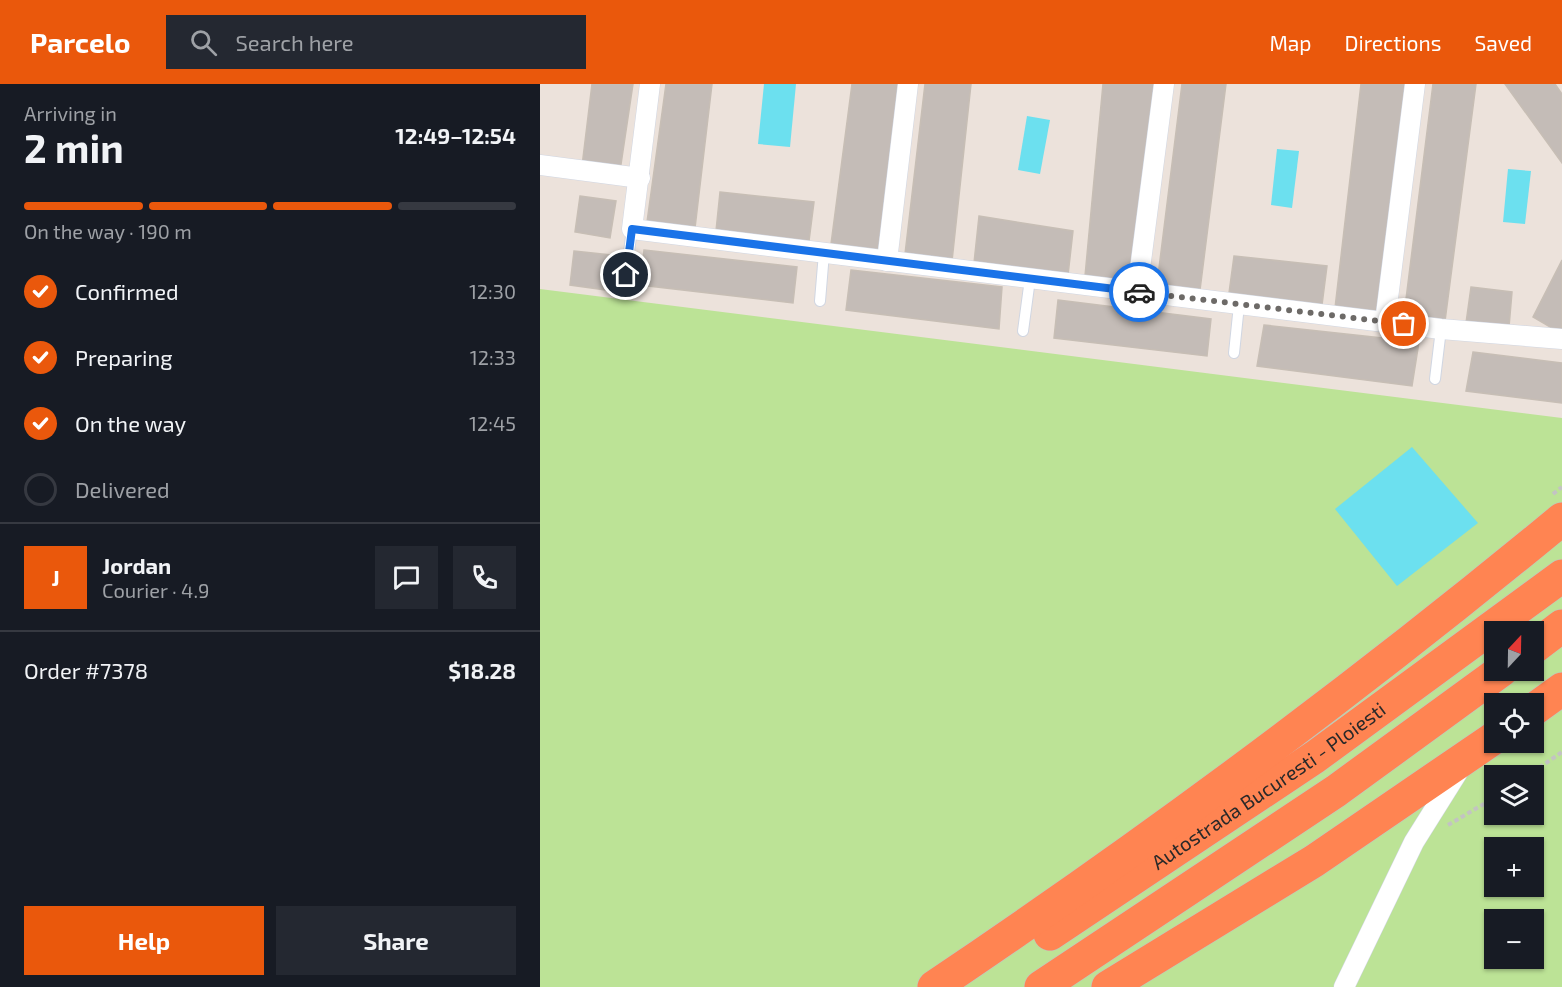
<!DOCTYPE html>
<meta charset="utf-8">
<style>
body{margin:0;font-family:"Exo 2",sans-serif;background:#242831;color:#f1f3f6;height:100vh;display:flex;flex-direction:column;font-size:22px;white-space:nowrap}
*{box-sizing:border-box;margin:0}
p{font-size:20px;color:#9ea1a6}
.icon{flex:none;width:33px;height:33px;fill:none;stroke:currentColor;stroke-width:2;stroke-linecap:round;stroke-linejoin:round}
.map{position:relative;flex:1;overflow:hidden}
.side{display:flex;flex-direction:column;background:#171b24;width:540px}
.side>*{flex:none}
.needle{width:39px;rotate:22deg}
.tools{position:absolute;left:944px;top:537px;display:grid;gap:12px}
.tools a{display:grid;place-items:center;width:60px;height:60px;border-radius:0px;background:#171b24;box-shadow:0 2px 4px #0004;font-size:30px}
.pin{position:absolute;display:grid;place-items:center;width:51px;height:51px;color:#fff;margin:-26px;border:3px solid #fff;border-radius:50%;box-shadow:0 2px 6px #0007}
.courier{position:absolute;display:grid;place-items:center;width:60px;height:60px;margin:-30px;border:4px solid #1a73e8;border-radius:50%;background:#fff;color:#222;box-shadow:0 2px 8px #0007}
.overview em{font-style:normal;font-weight:700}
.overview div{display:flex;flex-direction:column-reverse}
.overview{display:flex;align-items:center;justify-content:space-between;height:102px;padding:0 24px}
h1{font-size:39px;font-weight:700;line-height:45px}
.bar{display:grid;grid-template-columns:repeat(4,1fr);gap:9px 6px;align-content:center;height:72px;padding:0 24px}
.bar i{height:8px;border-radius:4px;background:#363941}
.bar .current{background:#ea580c}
.bar p{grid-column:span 4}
.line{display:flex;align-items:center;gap:15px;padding:0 24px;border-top:2px solid #363941}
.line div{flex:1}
.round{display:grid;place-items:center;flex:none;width:63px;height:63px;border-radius:0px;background:#242831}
ol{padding:0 24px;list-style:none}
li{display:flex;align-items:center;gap:18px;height:66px}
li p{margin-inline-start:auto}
li .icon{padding:6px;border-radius:50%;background:#ea580c;color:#fff;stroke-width:4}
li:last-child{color:#9ea1a6}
li i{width:33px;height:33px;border:3px solid #363941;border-radius:50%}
.button{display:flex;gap:12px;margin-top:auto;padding:12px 24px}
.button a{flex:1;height:69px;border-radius:0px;background:#ea580c;color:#fff;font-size:24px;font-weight:700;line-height:69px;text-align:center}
.button a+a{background:#242831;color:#f1f3f6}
header{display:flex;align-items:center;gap:36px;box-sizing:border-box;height:84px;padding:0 30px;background:#ea580c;color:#fff}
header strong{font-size:28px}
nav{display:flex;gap:33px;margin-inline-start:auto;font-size:21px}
.search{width:420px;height:54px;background:#242831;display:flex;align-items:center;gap:15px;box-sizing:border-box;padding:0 21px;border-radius:0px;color:#9ea1a6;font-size:22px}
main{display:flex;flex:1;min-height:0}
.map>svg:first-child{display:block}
</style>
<header>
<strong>Parcelo</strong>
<div class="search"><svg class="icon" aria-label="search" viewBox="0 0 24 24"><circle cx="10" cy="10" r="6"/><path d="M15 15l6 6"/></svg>Search here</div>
<nav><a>Map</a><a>Directions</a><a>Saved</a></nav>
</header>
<main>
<section class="side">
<div class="overview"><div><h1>2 min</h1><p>Arriving in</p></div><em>12:49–12:54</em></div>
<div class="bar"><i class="current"></i><i class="current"></i><i class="current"></i><i></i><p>On the way · 190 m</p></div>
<ol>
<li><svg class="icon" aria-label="check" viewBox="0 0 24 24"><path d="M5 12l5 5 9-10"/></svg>Confirmed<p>12:30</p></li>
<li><svg class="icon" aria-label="check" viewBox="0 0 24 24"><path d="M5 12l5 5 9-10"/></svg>Preparing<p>12:33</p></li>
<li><svg class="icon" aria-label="check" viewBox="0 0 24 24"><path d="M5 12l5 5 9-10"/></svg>On the way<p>12:45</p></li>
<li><i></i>Delivered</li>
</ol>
<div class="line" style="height:108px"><b class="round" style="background:#ea580c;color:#fff">J</b><div><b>Jordan</b><p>Courier · 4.9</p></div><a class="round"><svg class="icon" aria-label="chat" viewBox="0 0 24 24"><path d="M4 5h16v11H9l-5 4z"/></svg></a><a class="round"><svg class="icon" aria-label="phone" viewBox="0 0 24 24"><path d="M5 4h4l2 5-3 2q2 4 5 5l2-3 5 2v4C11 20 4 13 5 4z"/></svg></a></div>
<div class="line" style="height:78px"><div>Order #7378</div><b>$18.28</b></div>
<div class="button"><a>Help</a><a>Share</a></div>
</section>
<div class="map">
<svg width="1022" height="903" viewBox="0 0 1022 903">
<rect width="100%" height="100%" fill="#ece2db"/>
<path fill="#bce396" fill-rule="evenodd" d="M0 205 1022 334V903H0ZM954 548H993V586H954ZM954 620H993V658H954ZM954 692H993V730H954ZM954 764H993V802H954ZM954 836H993V874H954Z"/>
<g fill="#6ce0ef">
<polygon points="224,0 256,0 250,63 218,60"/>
<polygon points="487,32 510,36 500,90 478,86"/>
<polygon points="737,65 759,67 752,124 731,121"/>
<polygon points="968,85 991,87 985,140 963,138"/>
<polygon points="872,363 938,439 857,502 795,425"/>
</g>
<g fill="#c4bcb7" stroke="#c7beb5" stroke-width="1.5">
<polygon points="52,0 93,0 80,87 42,82"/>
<polygon points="126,0 172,0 155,144 107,138"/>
<polygon points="312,0 359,0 341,166 291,160"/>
<polygon points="385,0 431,0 412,177 365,170"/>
<polygon points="563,0 614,0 591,198 545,192"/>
<polygon points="642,0 686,0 660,206 617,200"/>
<polygon points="821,0 865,0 837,230 795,224"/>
<polygon points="893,0 936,0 905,237 864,231"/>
<polygon points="965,0 1015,0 1022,10 1022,79"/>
<polygon points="180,108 274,118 269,157 176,147"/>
<polygon points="40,112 76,117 70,154 35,148"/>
<polygon points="439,132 533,147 528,191 434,179"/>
<polygon points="104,166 257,183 253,219 100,201"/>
<polygon points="34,167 71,171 65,206 30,201"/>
<polygon points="694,172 787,182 782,221 689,209"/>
<polygon points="1022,176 1022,250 993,233"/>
<polygon points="311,186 462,203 459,245 306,226"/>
<polygon points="931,203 972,208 969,243 926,239"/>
<polygon points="518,216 671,235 667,272 514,254"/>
<polygon points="724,241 879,258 872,302 717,282"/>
<polygon points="933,268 1022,279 1022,319 926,307"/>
</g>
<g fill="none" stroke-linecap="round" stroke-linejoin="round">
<g stroke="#d0d6e2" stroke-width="12">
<g id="lane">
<polyline points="86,191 92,145"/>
<polyline points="280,217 284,169"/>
<polyline points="483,247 490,195"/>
<polyline points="694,269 699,221"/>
<polyline points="895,295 901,245"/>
</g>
</g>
<g stroke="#d0d6e2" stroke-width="21">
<g id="street">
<polyline points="110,0 92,145 901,245 1022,255"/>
<polyline points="0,81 100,94"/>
<polyline points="347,177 368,0"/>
<polyline points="597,208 624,0"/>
<polyline points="845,238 875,0"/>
<polyline points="804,903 874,758 921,683"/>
</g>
</g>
<g stroke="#c3c3c3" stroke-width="34">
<g id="highway">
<polyline points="993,564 1022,542"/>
<polyline points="993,626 1022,605"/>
<path id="s1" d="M510 850 775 673 1022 492"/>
<path d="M394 903C611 757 820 602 1022 435"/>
<polyline points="501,903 796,707 962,586"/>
<polyline points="568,903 774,777 954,654"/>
</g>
</g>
<g stroke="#c3c3c3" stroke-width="4" stroke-dasharray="4.5 3" stroke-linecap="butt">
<polyline points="1013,410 1022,403"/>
<polyline points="987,692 1022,668"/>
<polyline points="908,741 954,714"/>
</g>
<use href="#lane" stroke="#fff" stroke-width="10"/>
<use href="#street" stroke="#fff" stroke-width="20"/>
<use href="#highway" stroke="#ff8452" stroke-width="33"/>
</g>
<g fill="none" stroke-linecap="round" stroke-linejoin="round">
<polyline stroke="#6d6a67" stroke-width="6" stroke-dasharray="0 10.8" points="599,208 864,240"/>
<polyline stroke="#1a73e8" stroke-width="8" points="86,191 92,145 599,208"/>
</g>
<g text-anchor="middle" stroke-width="4.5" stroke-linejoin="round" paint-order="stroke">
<g font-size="20" fill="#292929" stroke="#fff">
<text dy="7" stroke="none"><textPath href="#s1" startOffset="264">Autostrada Bucuresti - Ploiesti</textPath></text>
</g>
</g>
</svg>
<div class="tools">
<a><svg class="needle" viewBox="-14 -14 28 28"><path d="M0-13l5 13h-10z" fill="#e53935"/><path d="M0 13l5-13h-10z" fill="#9ea1a6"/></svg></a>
<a><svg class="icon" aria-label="locate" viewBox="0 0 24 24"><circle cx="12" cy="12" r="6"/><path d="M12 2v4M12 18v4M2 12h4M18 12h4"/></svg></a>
<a><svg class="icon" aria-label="layers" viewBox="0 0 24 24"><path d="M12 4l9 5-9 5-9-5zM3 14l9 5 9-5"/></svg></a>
<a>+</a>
<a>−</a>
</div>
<div class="pin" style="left:864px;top:240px;background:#ea580c"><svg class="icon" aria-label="bag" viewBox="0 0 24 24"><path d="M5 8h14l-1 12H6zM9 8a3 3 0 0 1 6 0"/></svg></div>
<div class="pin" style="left:86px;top:191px;background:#1f2937"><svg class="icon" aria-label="home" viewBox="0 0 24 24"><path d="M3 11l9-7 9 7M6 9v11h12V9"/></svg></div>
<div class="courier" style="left:599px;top:208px"><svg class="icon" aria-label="car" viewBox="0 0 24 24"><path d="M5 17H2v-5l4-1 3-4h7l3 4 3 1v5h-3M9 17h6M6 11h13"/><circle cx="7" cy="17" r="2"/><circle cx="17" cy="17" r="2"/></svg></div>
</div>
</main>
